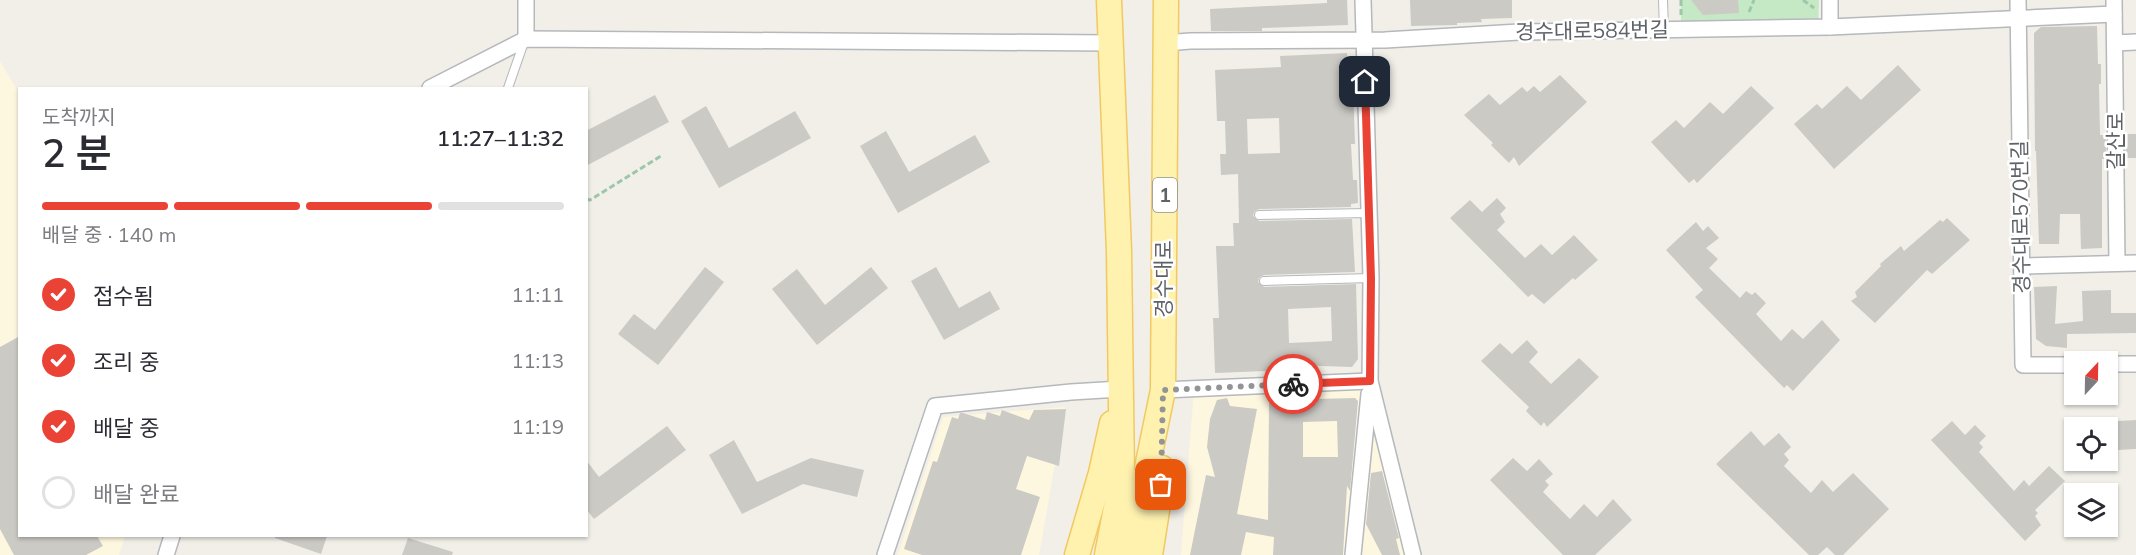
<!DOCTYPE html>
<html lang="ko">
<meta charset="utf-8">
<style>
body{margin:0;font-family:Mulish,"Noto Sans KR",sans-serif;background:#f7f7f7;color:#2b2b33;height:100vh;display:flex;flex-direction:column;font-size:22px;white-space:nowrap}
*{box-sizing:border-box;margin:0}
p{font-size:20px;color:#7c7c81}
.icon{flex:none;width:33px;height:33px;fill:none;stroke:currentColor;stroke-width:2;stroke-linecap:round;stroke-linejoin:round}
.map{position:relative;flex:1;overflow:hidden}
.details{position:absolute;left:18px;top:87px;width:570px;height:450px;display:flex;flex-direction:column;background:#fff;border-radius:0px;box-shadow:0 2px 4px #0004}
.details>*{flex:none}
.needle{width:39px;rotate:22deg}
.tools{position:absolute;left:2064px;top:351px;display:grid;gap:12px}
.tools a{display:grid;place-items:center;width:54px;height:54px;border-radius:0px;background:#fff;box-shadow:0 2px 4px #0004;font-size:30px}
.pin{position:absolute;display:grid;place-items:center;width:51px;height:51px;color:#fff;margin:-26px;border-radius:12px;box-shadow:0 3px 9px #0006}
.courier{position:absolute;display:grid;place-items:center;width:60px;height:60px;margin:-30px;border:4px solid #ea4335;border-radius:50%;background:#fff;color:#222;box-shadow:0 2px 8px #0007}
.head em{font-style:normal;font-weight:600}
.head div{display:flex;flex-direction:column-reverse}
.head{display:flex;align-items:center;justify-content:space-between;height:102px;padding:0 24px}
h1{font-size:39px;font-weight:600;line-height:45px}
.bar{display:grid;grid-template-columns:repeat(4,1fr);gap:9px 6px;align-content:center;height:72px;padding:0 24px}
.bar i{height:8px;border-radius:4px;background:#e1e1e2}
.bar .active{background:#ea4335}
.bar p{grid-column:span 4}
ol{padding:0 24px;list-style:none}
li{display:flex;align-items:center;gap:18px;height:66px}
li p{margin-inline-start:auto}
li .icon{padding:6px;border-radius:50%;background:#ea4335;color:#fff;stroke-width:4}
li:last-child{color:#7c7c81}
li i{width:33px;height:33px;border:3px solid #e1e1e2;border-radius:50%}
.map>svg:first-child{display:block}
</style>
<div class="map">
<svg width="2136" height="555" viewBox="0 0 2136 555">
<rect width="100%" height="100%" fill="#f1efe8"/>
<g fill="#fef7e0">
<polygon points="0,61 20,95 20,536 125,536 119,555 0,555"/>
<polygon points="1370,381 1413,555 1181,555 1194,389"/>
<polygon points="1065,407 1039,555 898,555 943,417"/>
</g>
<polygon fill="#c5e8c5" points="1681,0 1819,0 1818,27 1681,29"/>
<g fill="#cccac5" fill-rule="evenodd">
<polygon points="1327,0 1347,0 1348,25 1262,28 1262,31 1211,31 1210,9 1327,3"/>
<polygon points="1410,0 1512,0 1512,18 1481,19 1482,22 1457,23 1457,25 1411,26"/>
<polygon points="1691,0 1738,0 1739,13 1703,15"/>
<polygon points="2097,26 2098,64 2101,64 2101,84 2099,84 2100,135 2106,135 2106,159 2102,159 2102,248 2081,249 2080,214 2060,214 2059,244 2039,244 2036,151 2035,151 2034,33 2041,27"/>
<path d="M1347 53 1348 87 1353 86 1355 144H1351L1353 180H1357L1358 203 1351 204V207L1259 209 1254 212 1253 216 1259 221 1352 219 1355 272 1264 275 1259 278 1258 282 1264 287 1356 284 1358 359 1352 367 1290 365V370L1215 373 1213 318H1219L1216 246H1234L1233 223H1239L1238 174 1221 175 1220 154H1226L1225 121H1217L1215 70 1281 67 1280 56ZM1279 118 1280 153 1248 154 1247 119ZM1331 307 1332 341 1289 343 1288 309Z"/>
<polygon points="1898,65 1921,90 1834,169 1794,124 1817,104 1822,109 1847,86 1861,100"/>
<polygon points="1560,75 1587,102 1519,166 1514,157 1509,163 1491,145 1493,143 1464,115 1489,94 1500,105 1522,87 1527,92 1534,86 1540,92"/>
<polygon points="1751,86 1774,108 1697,183 1694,179 1689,183 1651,142 1676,120 1684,128 1710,102 1723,114"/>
<polygon points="655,95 669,122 586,166 586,131"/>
<polygon points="706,106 729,148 795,111 811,138 719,188 681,121"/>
<polygon points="886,131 909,172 975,135 990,162 898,213 860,146"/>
<polygon points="2125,134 2136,134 2136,158 2126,158"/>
<polygon points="1497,198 1506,208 1500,214 1505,222 1497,230 1525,258 1541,244 1552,255 1574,235 1598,260 1575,280 1573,278 1544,304 1532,294 1528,297 1450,218 1470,200 1482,212"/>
<polygon points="1947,218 1970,240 1932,274 1927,270 1875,323 1851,301 1857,297 1855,292 1881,266 1880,264 1901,246 1904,251 1940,220 1943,222"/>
<polygon points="1696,222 1703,231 1708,226 1719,238 1706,248 1718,259 1709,268 1740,298 1746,291 1752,295 1755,292 1766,303 1756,314 1781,341 1792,329 1803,339 1822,320 1840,340 1793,391 1787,385 1784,388 1695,297 1703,290 1666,250"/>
<polygon points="705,267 724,282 658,365 618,334 634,314 655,330"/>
<polygon points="871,267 888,288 817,345 772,289 797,269 825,305"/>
<polygon points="936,267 959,308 990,291 1000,309 944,340 911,281"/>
<polygon points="2057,286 2055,324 2083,321 2082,291 2111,290 2111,313 2136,313 2136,333 2067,334 2067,348 2046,346 2036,339 2034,287"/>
<polygon points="20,336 20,536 97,536 103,546 86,555 14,555 0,529 0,347"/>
<polygon points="1527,340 1538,352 1529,362 1551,384 1579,358 1599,377 1547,427 1544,422 1541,426 1526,411 1529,407 1481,361 1500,343 1512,354"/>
<path d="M1227 398 1230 406 1257 409 1237 514 1268 520 1269 403 1316 404V399L1355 398 1358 401 1350 491 1347 486 1343 555H1273L1274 537 1246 532 1241 555H1190L1206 475 1215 477 1207 447 1210 419 1217 400ZM1337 421 1338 457H1303V422Z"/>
<polygon points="1066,409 1059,466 1027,456 1016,489 1040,497 1021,555 922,555 904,549 933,461 937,462 952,417 958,419 960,413 963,413 985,420 987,412 1000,416 1002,410 1029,420 1034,410"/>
<polygon points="2136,420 2136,449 2118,450 2118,421"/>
<polygon points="1952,421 1965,435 1975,425 1986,436 1979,443 1983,447 1979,452 2014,491 2024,480 2029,486 2049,466 2065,481 2035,510 2038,513 2035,516 2041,525 2025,541 1931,440"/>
<polygon points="667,426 686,450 594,519 586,509 586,460 599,477"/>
<polygon points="1751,431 1764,446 1779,433 1791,447 1784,454 1789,460 1784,466 1811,493 1822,480 1833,492 1853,473 1889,509 1843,555 1835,555 1827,547 1818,555 1809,555 1716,464"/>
<polygon points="734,440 757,482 811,458 864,470 857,497 803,484 742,514 709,455"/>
<polygon points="1513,458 1527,471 1539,459 1553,474 1545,481 1549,485 1543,492 1570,519 1584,504 1597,517 1613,499 1632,520 1595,555 1563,555 1490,480"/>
<polygon points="1382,471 1399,538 1396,539 1400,555 1382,555 1366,524 1371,473"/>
<polygon points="275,536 327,536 321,554 275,538"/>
<polygon points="408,538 453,552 452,555 402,555"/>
</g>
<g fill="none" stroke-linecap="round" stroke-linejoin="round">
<g stroke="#b5b8bc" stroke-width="10">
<g id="lane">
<polyline points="1663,0 1664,29"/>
<polyline points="508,88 524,42"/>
<polyline points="1259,215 1369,213"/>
<polyline points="1264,281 1371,278"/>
</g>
</g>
<g stroke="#b5b8bc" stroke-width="18">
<g id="street">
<polyline points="526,0 526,39"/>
<polyline points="1363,0 1371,278 1370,381 1413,555"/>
<polyline points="1830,0 1830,27"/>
<polyline points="2018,0 2023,365 2074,365"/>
<polyline points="2114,0 2117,263"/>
<polyline points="1166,43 1190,41 1385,40 1519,32 1830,27 2114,14"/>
<polyline points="2115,43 2136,42"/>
<polyline points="430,88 526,39 1109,43"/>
<polyline points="2022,266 2136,263"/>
<polyline points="2108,364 2136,364"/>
<polyline points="1163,390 1370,381"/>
<polyline points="166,555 172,536"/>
<polyline points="885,555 935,406 1071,392 1120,389"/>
<polyline points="1353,555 1369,394"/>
</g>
</g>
<g stroke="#f2c960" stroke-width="27">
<g id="primary">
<polyline points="1077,555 1101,473 1112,423"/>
<polyline points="1107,555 1122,476 1119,251 1109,0"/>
<polyline points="1129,555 1163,390 1166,0"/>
<polyline points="1150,555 1161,485 1162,468"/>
</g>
</g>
<g stroke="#9cc7a9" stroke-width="3" stroke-dasharray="6 3" stroke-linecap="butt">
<polyline points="1681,0 1681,15"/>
<polyline points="1803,0 1814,8"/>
<polyline points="1749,12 1754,0"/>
<polyline points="586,199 590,200 661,156"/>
</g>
<use href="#lane" stroke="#fff" stroke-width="8"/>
<use href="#street" stroke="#fff" stroke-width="15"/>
<use href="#primary" stroke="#fff2af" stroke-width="24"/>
</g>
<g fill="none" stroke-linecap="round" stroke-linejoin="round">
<polyline stroke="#929495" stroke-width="6" stroke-dasharray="0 10.8" points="1161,485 1163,390 1293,384"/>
<polyline stroke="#ea4335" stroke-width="8" points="1293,384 1370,381 1371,279 1365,82"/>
</g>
<g text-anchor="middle" stroke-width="5" stroke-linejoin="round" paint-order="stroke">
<rect fill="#fff" stroke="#8f9295" stroke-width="1.5" x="1153" y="178" width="24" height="34" rx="4.5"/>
<g font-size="20" font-weight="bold" fill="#5f6368">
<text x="1165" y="202">1</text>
</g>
<g font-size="21" fill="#5f6368" stroke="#fff">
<text transform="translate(1592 31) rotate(-1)" y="7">경수대로584번길</text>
<text transform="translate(2116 141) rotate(-90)" y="7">갈산로</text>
<text transform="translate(2021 217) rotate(-91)" y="7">경수대로570번길</text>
<text transform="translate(1164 279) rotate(-90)" y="7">경수대로</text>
</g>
</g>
</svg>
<div class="tools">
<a><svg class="needle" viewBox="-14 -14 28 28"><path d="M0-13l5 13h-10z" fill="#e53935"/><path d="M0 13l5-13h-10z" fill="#7c7c81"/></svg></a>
<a><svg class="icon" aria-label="locate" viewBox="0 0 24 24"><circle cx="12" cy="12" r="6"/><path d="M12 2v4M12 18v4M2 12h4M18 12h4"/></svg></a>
<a><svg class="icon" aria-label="layers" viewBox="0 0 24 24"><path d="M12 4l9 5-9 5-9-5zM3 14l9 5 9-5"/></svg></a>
</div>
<div class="pin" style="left:1161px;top:485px;background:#ea580c"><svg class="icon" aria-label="bag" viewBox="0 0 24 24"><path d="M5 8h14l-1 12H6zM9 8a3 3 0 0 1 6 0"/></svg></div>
<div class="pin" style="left:1365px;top:82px;background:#1f2937"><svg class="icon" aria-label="home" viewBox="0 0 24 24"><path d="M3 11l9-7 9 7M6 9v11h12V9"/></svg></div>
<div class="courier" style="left:1293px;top:384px"><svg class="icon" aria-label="bike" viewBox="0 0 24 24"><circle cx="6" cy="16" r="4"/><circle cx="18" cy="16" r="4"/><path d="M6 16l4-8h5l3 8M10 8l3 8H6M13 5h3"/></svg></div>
<section class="details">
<div class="head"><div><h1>2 분</h1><p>도착까지</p></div><em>11:27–11:32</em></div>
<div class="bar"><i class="active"></i><i class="active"></i><i class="active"></i><i></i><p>배달 중 · 140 m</p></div>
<ol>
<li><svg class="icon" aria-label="check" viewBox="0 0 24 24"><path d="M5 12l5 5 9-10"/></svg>접수됨<p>11:11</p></li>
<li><svg class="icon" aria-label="check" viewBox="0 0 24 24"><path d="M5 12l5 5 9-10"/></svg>조리 중<p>11:13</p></li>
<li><svg class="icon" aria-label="check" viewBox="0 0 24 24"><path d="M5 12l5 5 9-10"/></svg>배달 중<p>11:19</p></li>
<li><i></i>배달 완료</li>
</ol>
</section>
</div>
